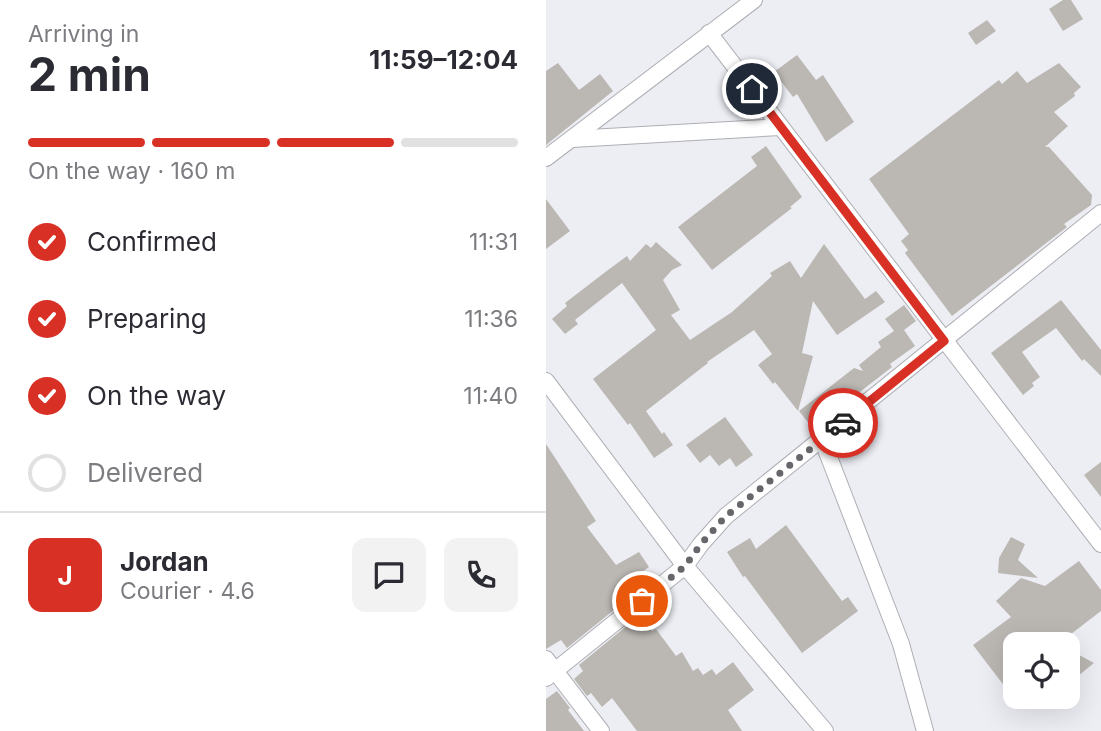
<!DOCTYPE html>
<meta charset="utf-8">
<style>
body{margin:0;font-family:Inter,sans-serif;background:#f2f2f3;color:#2b2b33;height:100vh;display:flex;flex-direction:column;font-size:26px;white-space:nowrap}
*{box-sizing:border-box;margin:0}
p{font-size:23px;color:#7c7c81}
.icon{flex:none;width:38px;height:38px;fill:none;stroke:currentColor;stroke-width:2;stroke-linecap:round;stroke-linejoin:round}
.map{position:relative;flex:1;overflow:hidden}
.panel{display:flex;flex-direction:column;background:#fff;width:546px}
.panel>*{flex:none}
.tools{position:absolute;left:457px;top:632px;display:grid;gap:14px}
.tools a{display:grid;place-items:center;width:77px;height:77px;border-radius:14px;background:#fff;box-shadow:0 7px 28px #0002;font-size:35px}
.pin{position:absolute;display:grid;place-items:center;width:60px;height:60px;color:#fff;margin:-30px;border:4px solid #fff;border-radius:50%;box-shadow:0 2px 7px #0007}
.courier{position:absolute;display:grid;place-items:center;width:70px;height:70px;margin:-35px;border:5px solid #d93025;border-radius:50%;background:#fff;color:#222;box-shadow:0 2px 9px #0007}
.head em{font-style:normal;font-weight:700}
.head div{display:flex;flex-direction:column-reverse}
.head{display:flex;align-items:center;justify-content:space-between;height:119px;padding:0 28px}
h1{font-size:46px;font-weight:700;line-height:52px}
.bar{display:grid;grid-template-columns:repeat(4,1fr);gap:10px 7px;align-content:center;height:84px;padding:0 28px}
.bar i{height:9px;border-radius:5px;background:#e1e1e2}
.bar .current{background:#d93025}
.bar p{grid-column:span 4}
.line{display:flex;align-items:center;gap:18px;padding:0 28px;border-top:2px solid #e1e1e2}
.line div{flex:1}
.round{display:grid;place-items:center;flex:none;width:74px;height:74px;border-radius:14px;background:#f2f2f3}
ol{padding:0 28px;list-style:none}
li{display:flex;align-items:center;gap:21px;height:77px}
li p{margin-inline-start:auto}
li .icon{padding:7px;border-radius:50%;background:#d93025;color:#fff;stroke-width:4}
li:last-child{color:#7c7c81}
li i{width:38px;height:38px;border:4px solid #e1e1e2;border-radius:50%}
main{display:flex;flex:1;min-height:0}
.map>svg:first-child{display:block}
</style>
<main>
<section class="panel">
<div class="head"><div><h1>2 min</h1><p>Arriving in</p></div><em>11:59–12:04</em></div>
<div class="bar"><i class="current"></i><i class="current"></i><i class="current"></i><i></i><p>On the way · 160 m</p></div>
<ol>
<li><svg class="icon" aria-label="check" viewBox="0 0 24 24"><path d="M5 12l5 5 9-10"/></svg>Confirmed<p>11:31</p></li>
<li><svg class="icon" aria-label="check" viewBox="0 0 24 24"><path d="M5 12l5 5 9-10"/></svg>Preparing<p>11:36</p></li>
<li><svg class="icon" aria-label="check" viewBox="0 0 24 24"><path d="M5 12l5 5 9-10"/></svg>On the way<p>11:40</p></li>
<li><i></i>Delivered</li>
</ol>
<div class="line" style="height:126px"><b class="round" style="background:#d93025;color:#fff">J</b><div><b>Jordan</b><p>Courier · 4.6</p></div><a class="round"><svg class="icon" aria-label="chat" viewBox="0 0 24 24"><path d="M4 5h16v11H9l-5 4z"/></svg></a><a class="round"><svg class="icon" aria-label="phone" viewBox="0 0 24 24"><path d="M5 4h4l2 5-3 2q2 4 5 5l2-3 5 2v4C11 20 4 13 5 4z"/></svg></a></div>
</section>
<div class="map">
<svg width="555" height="731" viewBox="0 0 555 731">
<rect width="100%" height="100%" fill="#edeef4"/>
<g fill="#bbb7b3">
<polygon points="517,0 525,0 537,19 517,31 503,9"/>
<polygon points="441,20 450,31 430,45 422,33"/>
<polygon points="251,55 270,80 277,75 308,122 280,142 251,94 247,97 228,72"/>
<polygon points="12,63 33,90 54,74 67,91 0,145 0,71"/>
<polygon points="513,63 535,87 528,93 529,96 508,112 522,126 499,147 503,147 546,195 545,205 518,224 521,227 406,316 359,253 362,250 355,241 363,234 323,179 453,80 456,84 471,71 481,83"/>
<polygon points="220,146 256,197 244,207 246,208 166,270 132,227 211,166 205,157"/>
<polygon points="0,199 24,231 0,249"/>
<polygon points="110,242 136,265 126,270 117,280 134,310 125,315 144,340 186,312 226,276 224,273 244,261 255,278 278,244 319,299 330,291 339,302 291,335 267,301 256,353 267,356 252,411 229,382 227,384 212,365 226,354 208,330 161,362 162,363 100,411 116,434 118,432 127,445 108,458 84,423 82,425 47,379 110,330 76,283 29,320 32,324 19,334 6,319 21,306 19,303 62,270 81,256 84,261 100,244 105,248"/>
<polygon points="515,300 555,350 555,376 538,359 536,361 510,328 476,352 494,377 486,383 488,386 477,395 445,353"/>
<polygon points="358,305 370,321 358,330 369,346 344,364 346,367 288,412 286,409 265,426 253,411 308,368 317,371 313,365 335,347 332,342 348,331 339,319"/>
<polygon points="179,417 207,455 190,467 184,458 173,466 164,455 154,463 140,445"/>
<polygon points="0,444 50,521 41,527 70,565 93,552 103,567 93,574 100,584 21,648 15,640 0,649"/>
<polygon points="555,462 555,497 538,475"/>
<polygon points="240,525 296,601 302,597 312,611 256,653 199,576 197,577 181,552 204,538 210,549"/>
<polygon points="465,537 479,544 472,560 492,578 452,573 453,558"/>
<polygon points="533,561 555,590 555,611 512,644 469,644 469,700 427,645 465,617 450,601 475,578 499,586"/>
<polygon points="94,615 106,631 110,629 130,656 136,652 147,671 152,668 157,675 166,669 170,675 187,662 208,690 182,710 196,731 91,731 66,698 56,707 45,693 41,696 28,679 37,671 33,665"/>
<polygon points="522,649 548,663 522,684"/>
<polygon points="11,691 24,708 22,710 38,731 0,731 0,699"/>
</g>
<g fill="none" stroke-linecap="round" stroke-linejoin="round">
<g stroke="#aeafb5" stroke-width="18">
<g id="minor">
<polyline points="163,33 555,544"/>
<polyline points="26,139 234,127"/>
<polyline points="0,158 208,0"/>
<polyline points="0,381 139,566 279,731"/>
<polyline points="276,439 355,644 379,731"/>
<polyline points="0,659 55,731"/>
<polyline points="0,678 139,566 155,544 180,516 555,213"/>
</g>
</g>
<use href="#minor" stroke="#fff" stroke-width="16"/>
</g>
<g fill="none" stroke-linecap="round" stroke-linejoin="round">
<polyline stroke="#66676a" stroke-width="7" stroke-dasharray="0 12.6" points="96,601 139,566 155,544 180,516 297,423"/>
<polyline stroke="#d93025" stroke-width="9" points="206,89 398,341 297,423"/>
</g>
</svg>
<div class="tools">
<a><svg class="icon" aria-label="locate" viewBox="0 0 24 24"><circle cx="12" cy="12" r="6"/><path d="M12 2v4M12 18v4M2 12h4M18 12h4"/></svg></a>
</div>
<div class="pin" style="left:96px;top:601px;background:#ea580c"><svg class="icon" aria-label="bag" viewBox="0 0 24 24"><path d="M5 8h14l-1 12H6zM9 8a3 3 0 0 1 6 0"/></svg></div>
<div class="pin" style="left:206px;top:89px;background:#1f2937"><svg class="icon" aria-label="home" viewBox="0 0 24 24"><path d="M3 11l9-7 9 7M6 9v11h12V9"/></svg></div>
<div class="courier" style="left:297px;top:423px"><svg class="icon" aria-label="car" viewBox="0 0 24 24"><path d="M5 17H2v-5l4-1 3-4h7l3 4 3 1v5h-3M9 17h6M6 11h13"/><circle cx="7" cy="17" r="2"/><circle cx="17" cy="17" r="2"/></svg></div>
</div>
</main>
